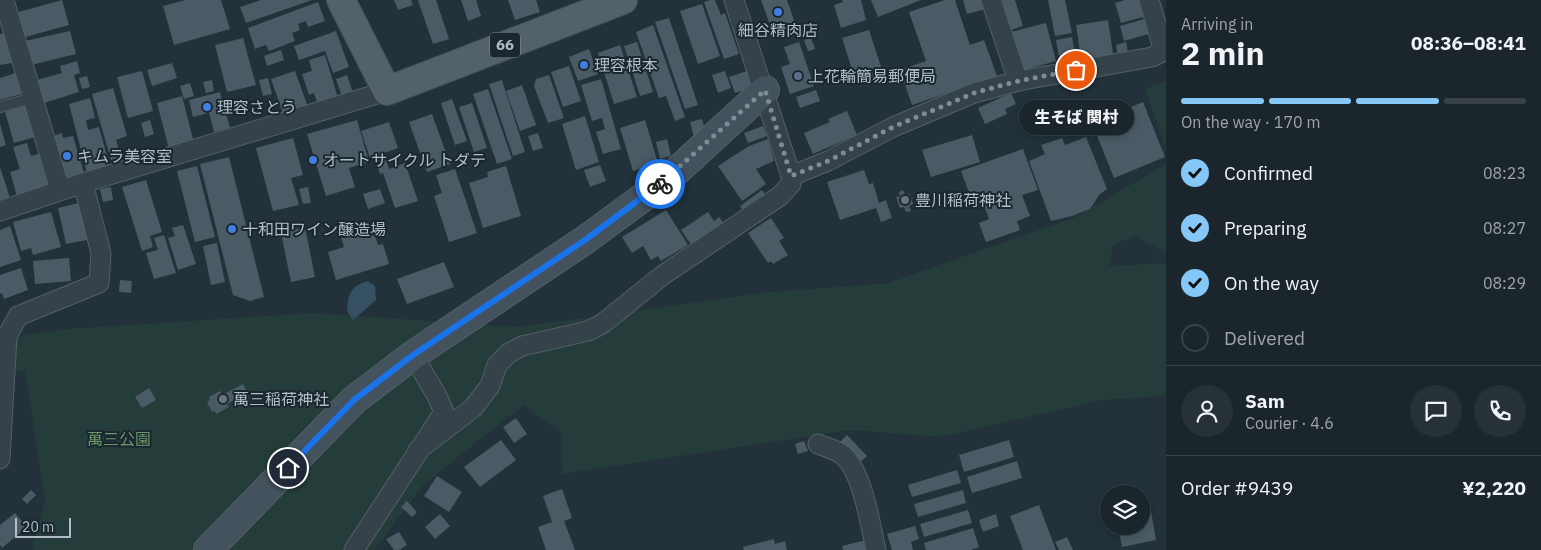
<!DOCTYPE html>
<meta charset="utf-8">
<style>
body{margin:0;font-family:"IBM Plex Sans","Noto Sans JP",sans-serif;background:#273138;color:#f1f3f6;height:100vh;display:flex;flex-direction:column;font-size:19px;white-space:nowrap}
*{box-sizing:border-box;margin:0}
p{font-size:16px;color:#9fa5a9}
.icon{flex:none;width:28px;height:28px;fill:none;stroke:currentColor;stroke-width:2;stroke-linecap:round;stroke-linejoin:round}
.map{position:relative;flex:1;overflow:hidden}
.sheet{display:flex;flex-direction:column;background:#1a252c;width:375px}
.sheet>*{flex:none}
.tools{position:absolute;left:1100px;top:485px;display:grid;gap:10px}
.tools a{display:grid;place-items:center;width:50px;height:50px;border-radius:50%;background:#1a252c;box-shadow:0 2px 8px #0003,0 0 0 1px #384248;font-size:25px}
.scale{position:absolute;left:15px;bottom:12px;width:56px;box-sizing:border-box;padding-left:5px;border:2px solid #b0bdc6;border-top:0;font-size:14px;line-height:18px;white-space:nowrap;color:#b0bdc6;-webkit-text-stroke:4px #1b272f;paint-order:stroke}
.pin{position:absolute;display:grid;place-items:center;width:42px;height:42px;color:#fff;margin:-21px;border:2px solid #fff;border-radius:50%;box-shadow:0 1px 5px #0007}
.courier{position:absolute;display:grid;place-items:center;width:50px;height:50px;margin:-25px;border:4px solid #1a73e8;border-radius:50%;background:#fff;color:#222;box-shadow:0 1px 6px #0007}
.bubble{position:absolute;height:35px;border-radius:18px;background:#1a252c;box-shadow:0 2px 8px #0003,0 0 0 1px #384248;font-size:16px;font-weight:800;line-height:35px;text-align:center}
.headline em{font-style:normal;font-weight:800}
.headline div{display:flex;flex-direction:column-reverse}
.headline{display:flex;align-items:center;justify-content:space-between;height:85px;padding:0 15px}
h1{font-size:32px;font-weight:800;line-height:38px}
.bar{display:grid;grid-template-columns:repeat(4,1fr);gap:8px 5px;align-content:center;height:60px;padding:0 15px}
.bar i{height:6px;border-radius:4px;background:#384248}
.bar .active{background:#85c8f7}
.bar p{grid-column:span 4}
.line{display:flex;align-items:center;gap:12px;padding:0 15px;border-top:1px solid #384248}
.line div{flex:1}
.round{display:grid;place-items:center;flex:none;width:52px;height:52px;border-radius:26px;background:#273138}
ol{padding:0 15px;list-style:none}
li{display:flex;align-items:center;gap:15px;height:55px}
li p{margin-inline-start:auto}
li .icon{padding:5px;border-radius:50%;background:#85c8f7;color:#111;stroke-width:4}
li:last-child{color:#9fa5a9}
li i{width:28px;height:28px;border:2px solid #384248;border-radius:50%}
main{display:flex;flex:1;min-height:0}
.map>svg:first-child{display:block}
</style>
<main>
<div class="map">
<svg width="1166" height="550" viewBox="0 0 1166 550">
<rect width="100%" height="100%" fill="#22313a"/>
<g fill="#253d3a">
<polygon points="1166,81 1166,148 1145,89"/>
<polygon points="1166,164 1166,253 1135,236 1113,245 1109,266 1166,263 1166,396 1102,400 940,437 851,430 562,474 561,433 524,405 425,483 374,550 32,550 45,501 25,370 0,375 0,339 66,329 314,313 518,327 769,292 891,283 891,282 1076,217"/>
</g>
<path fill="#355061" d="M368 281 375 286 376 300 353 320 347 311C348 294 350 286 368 281Z"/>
<g fill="#4a5b65">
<polygon points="62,0 69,25 22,38 15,13"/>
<polygon points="185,0 221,0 230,29 174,45 163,6"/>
<polygon points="261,0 312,0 246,23 240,7"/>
<polygon points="394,0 411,0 413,5 398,10"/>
<polygon points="418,0 436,0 449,39 433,44"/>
<polygon points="461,0 476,0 481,16 468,21"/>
<polygon points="508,0 536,0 540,12 515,20"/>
<polygon points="710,0 715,0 721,15 725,13 739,54 724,59 704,2"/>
<polygon points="761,0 787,0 795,23 772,31"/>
<polygon points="842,0 861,0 866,20 841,28 834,5 843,2"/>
<polygon points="871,0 921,0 878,17"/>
<polygon points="945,0 955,0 970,45 984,40 997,76 912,105 900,70 926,61 909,12"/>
<polygon points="963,0 987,0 989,8 967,14"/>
<polygon points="1002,0 1015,0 1023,26 1011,30"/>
<polygon points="1048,0 1065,0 1072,33 1055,36"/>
<polygon points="1125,0 1142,0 1147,16 1121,23 1115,3"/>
<polygon points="318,2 325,21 308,27 306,21 298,24 300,30 292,33 295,41 269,51 266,45 255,49 248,28"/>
<polygon points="702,4 720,56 698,64 680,11"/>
<polygon points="669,18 698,105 685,109 655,22"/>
<polygon points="1148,18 1152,33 1124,41 1120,26"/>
<polygon points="1108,20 1113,54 1081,59 1076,25"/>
<polygon points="1046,23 1056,61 1021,71 1011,32"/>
<polygon points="653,25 685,117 675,121 666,96 659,98 636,32"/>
<polygon points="869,30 884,76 857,85 842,38"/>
<polygon points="70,31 76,54 31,65 25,41"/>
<polygon points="336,31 349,67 333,73 325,51 299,60 294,46"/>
<polygon points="5,33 12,63 0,65 0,34"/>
<polygon points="1072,37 1075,53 1059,57 1056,40"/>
<polygon points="243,38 256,85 227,92 215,45"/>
<polygon points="811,38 815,49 808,51 804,40"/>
<polygon points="637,42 653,92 640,96 624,46"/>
<polygon points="799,42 814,86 790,94 781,67 790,64 784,47"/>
<polygon points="1126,42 1128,53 1118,56 1116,45"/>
<polygon points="620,45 637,97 614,104 598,53"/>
<polygon points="589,49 598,74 578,81 569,57"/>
<polygon points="281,50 284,60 267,66 264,56"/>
<polygon points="325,55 338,98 318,105 314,93 309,95 302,74 312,71 309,60"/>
<polygon points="77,61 80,73 74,75 79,92 44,103 37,80 62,73 60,66"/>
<polygon points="172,63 177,78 152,86 147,70"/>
<polygon points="569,66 581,101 563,107 551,72"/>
<polygon points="142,71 153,111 128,118 117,77"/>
<polygon points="295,71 308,107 284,116 271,79"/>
<polygon points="725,71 731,88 718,93 712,75"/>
<polygon points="747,71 752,88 735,93 729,77"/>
<polygon points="19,72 25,93 0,100 0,78"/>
<polygon points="347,75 353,93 342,97 336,79"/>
<polygon points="549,75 564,118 548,123 534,86 536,79"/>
<polygon points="87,76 90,87 82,89 79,78"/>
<polygon points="268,78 272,94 263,96 259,80"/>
<polygon points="601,79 621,149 603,154 596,132 605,129 602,118 592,121 581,85"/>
<polygon points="212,80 214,91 206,93 203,82"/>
<polygon points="502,80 525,152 513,156 489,84"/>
<polygon points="190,83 194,96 184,99 180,86"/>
<polygon points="522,85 536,125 520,131 506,91"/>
<polygon points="113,88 127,136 116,140 121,157 111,160 92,94"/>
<polygon points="488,89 512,159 497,164 473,94"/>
<polygon points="816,90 820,101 800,108 796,97"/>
<polygon points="220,92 230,128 214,132 209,113 193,117 189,100"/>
<polygon points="1011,93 1016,104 1005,109 1007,114 985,124 978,108"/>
<polygon points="182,96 194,143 169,149 157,103"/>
<polygon points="90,98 95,118 86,120 88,130 99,127 110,167 87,173 69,104"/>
<polygon points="452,99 467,141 455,145 441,103"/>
<polygon points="1143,102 1165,157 1114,178 1092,123"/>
<polygon points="472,103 487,148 474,152 459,107"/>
<polygon points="30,105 39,136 14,143 5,112"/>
<polygon points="847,111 857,135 813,154 804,133 830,122 828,119"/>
<polygon points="432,114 450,164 427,172 409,122"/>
<polygon points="585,116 599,162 576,170 562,124"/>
<polygon points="702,119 706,133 694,137 690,122"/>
<polygon points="150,120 154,134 145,137 141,123"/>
<polygon points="357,120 369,162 349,168 355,187 326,196 307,134"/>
<polygon points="645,120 658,163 633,171 620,128"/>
<polygon points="389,122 398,148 384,153 389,169 405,163 418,201 395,208 383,173 380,174 374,156 370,158 361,131"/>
<polygon points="0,124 6,145 0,147"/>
<polygon points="763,126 767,136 748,143 744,133"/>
<polygon points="62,133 63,138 73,136 84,173 62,179 50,137"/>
<polygon points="538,133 543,148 533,151 528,136"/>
<polygon points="972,135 980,162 931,177 922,150"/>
<polygon points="1086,137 1107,189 1100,194 1090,209 1072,216 1051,221 1029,161 1045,154 1041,145 1062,138 1065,145"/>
<polygon points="293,138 303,175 291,178 299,205 273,211 256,148"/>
<polygon points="667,139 671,156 660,159 656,142"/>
<polygon points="768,139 774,161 756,169 766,184 742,201 718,166 749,146"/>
<polygon points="27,143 31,156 45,152 54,186 17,196 10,172 20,169 13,147"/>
<polygon points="1023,149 1038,190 1022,195 1030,216 1017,221 1020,230 986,242 979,223 989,219 980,194 971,198 961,171"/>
<polygon points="229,157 264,297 250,301 233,295 200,164"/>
<polygon points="600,165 606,181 590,187 584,170"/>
<polygon points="197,166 215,237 195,242 177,171"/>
<polygon points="506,166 521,216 483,228 469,183 488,177 487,172"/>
<polygon points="0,167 10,198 0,201"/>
<polygon points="455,169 477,233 449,242 434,196 442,193 436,175"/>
<polygon points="864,170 869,184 873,183 879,203 886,200 892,218 881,222 876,208 840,220 827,182"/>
<polygon points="146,180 162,232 150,236 153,247 142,251 122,187"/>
<polygon points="111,187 113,200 103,202 100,189"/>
<polygon points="308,187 311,203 303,204 299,189"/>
<polygon points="380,189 385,203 368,209 363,194"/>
<polygon points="762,190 767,197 745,213 740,206"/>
<polygon points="903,190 905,195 909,194 913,204 909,206 911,211 906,212 904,207 900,208 896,197 900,196 899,192"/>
<polygon points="83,202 92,239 66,244 58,208"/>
<polygon points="666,210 688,245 661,261 658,256 651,260 643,246 632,253 622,237"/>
<polygon points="51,212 61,247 33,255 31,248 21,251 13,222"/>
<polygon points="708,212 714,221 719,217 724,224 692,246 681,230"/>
<polygon points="771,218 784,238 779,241 788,255 773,264 771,261 768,263 748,233"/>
<polygon points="183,225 196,264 178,270 168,238 175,236 172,228"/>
<polygon points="10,226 21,260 0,267 0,230"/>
<polygon points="305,227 315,277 291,282 281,233"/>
<polygon points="373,229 378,245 383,244 389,264 336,280 328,252 344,247 341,238"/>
<polygon points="164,235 176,273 154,279 146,253 158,250 154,238"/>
<polygon points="217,243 225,282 211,285 203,246"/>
<polygon points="69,258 71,281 35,284 33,261"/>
<polygon points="444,262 454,287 407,304 397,279"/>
<polygon points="21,268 28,290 4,299 2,293 0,294 0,275"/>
<polygon points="120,280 132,281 131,293 119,292"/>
<polygon points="243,384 248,393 227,404 229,407 216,414 215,411 212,412 207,402 210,400 209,397 220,391 222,395"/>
<polygon points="149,388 156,400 142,408 135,397"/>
<polygon points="516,418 527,434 514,443 503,427"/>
<polygon points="847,435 867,456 857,465 837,445"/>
<polygon points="501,440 516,460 480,487 464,467"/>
<polygon points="1009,440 1014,457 964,472 959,455"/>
<polygon points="804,441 808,451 798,454 795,444"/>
<polygon points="1017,461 1022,478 972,493 967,477"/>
<polygon points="957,470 961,483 912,497 908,485"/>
<polygon points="437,476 462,492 449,512 424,496"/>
<polygon points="562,489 572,518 564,521 575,550 546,550 538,527 552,522 543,496"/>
<polygon points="31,490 36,495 27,504 22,499"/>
<polygon points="963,490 966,503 918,517 914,504"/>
<polygon points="1149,500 1156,540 1122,547 1118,526 1141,526 1141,501"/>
<polygon points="407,501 417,512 412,517 401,507"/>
<polygon points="1039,505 1056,550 1023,550 1010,516"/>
<polygon points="968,510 972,523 924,537 920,524"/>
<polygon points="15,513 27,527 2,548 0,545 0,525"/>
<polygon points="440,514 450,526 435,539 425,527"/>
<polygon points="996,514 999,526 983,532 979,520"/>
<polygon points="915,526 919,539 911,542 913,550 892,550 887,534"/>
<polygon points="973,528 979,547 971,550 926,550 924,543"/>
<polygon points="399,532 407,545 399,550 394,550 386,539"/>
<polygon points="1067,537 1073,550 1059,550 1055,542"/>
<polygon points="774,539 775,544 785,541 787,550 744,550 743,547"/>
<polygon points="870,539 873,550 843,550 842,546"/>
</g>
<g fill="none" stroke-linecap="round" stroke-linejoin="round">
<g stroke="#536068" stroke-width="12">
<polyline id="lane" points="0,107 33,98"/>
</g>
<g stroke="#536068" stroke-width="21">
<g id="street">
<polyline points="4,0 60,190"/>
<polyline points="734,0 791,176 828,161 893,127 974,93 1018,81 1152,57 1166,50"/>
<polyline points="991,0 1018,81"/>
<polyline points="1149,0 1164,51"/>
<polyline points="0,211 83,183 387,91"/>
<path d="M818 444C825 447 837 450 843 455 863 473 870 524 876 550"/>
<polyline points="418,450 473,408 490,386 497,365 509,353 522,346 588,331 602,324 663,275 780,196 791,184 791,176"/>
<polyline points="0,459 7,336 18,316 99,283 101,253 83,183"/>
<polyline points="354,550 444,412 437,396 413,355"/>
</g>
</g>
<g stroke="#536068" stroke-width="30">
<polyline id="secondary" points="208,550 354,400 413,355 585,240 668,179 765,90"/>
</g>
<g stroke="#424e56" stroke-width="30">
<polyline id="primary" points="341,0 387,91 623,0"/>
</g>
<use href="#lane" stroke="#35424a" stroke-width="10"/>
<use href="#street" stroke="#35424a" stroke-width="19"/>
<use href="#secondary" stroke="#44525d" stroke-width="28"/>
<use href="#primary" stroke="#53626a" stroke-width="28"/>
</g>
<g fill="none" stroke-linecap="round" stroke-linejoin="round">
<polyline stroke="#7e8c95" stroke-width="5" stroke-dasharray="0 9" points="660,184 765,90 791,176 828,161 893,127 974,93 1018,81 1076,70"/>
<polyline stroke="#1a73e8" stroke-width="6" points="288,468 354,400 413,355 585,240 660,184"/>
</g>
<g fill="#3f7fe0" stroke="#1b272f" stroke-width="2">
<circle cx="778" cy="12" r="5"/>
<circle cx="584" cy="65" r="5"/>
<circle cx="207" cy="107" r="5"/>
<circle cx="67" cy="156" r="5"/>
<circle cx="313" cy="160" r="5"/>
<circle cx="232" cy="229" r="5"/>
</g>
<circle fill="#5c6f8a" stroke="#1b272f" stroke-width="2" cx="798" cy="76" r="5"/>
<g fill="#6b7280" stroke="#1b272f" stroke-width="2">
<circle cx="905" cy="200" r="5"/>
<circle cx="223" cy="399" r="5"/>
</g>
<g text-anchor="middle" stroke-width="4" stroke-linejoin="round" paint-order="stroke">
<rect fill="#1b272f" stroke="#839099" stroke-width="1" x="490" y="32.5" width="30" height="25" rx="4"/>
<g font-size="15" font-weight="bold" fill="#b0bdc6">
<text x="505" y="50">66</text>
</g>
<g font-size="16" fill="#b0bdc6" stroke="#1b272f" text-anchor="start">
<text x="778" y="36" text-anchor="middle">細谷精肉店</text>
<text x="594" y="71">理容根本</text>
<text x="808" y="82">上花輪簡易郵便局</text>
<text x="217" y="113">理容さとう</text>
<text x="77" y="162">キムラ美容室</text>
<text x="323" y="166">オートサイクル トダテ</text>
<text x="915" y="206">豊川稲荷神社</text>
<text x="242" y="235">十和田ワイン醸造場</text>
<text x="233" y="405">萬三稲荷神社</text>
</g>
<g font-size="16" fill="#689769" stroke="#1b272f">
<text x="119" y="445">萬三公園</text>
</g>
</g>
</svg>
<div class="tools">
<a><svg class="icon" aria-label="layers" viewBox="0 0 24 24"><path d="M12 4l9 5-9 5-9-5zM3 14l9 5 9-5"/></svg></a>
</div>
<div class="scale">20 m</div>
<div class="pin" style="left:1076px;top:70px;background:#ea580c"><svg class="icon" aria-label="bag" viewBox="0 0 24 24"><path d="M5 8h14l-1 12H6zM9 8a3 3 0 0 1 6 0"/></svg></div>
<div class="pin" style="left:288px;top:468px;background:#1f2937"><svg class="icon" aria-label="home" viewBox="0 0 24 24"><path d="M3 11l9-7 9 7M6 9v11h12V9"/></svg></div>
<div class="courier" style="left:660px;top:184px"><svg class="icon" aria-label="bike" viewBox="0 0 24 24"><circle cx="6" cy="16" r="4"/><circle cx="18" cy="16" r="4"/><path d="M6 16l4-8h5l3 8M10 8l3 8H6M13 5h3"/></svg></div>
<div class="bubble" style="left:1019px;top:100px;width:115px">生そば 関村</div>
</div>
<section class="sheet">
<div class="headline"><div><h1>2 min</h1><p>Arriving in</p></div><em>08:36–08:41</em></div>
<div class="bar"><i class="active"></i><i class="active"></i><i class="active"></i><i></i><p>On the way · 170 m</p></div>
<ol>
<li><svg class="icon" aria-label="check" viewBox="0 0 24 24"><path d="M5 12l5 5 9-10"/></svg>Confirmed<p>08:23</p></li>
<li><svg class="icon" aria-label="check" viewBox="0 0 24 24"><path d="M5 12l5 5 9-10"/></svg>Preparing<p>08:27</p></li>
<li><svg class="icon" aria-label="check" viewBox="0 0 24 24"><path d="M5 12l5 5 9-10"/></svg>On the way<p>08:29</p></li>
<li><i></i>Delivered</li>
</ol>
<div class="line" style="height:90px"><a class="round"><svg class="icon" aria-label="person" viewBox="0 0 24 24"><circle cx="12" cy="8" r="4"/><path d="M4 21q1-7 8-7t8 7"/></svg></a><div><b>Sam</b><p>Courier · 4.6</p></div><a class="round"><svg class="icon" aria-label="chat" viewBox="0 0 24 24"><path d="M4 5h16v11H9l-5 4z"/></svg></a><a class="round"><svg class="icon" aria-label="phone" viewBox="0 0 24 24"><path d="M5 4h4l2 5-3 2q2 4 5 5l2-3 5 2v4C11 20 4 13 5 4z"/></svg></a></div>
<div class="line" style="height:65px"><div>Order #9439</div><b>¥2,220</b></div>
</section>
</main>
